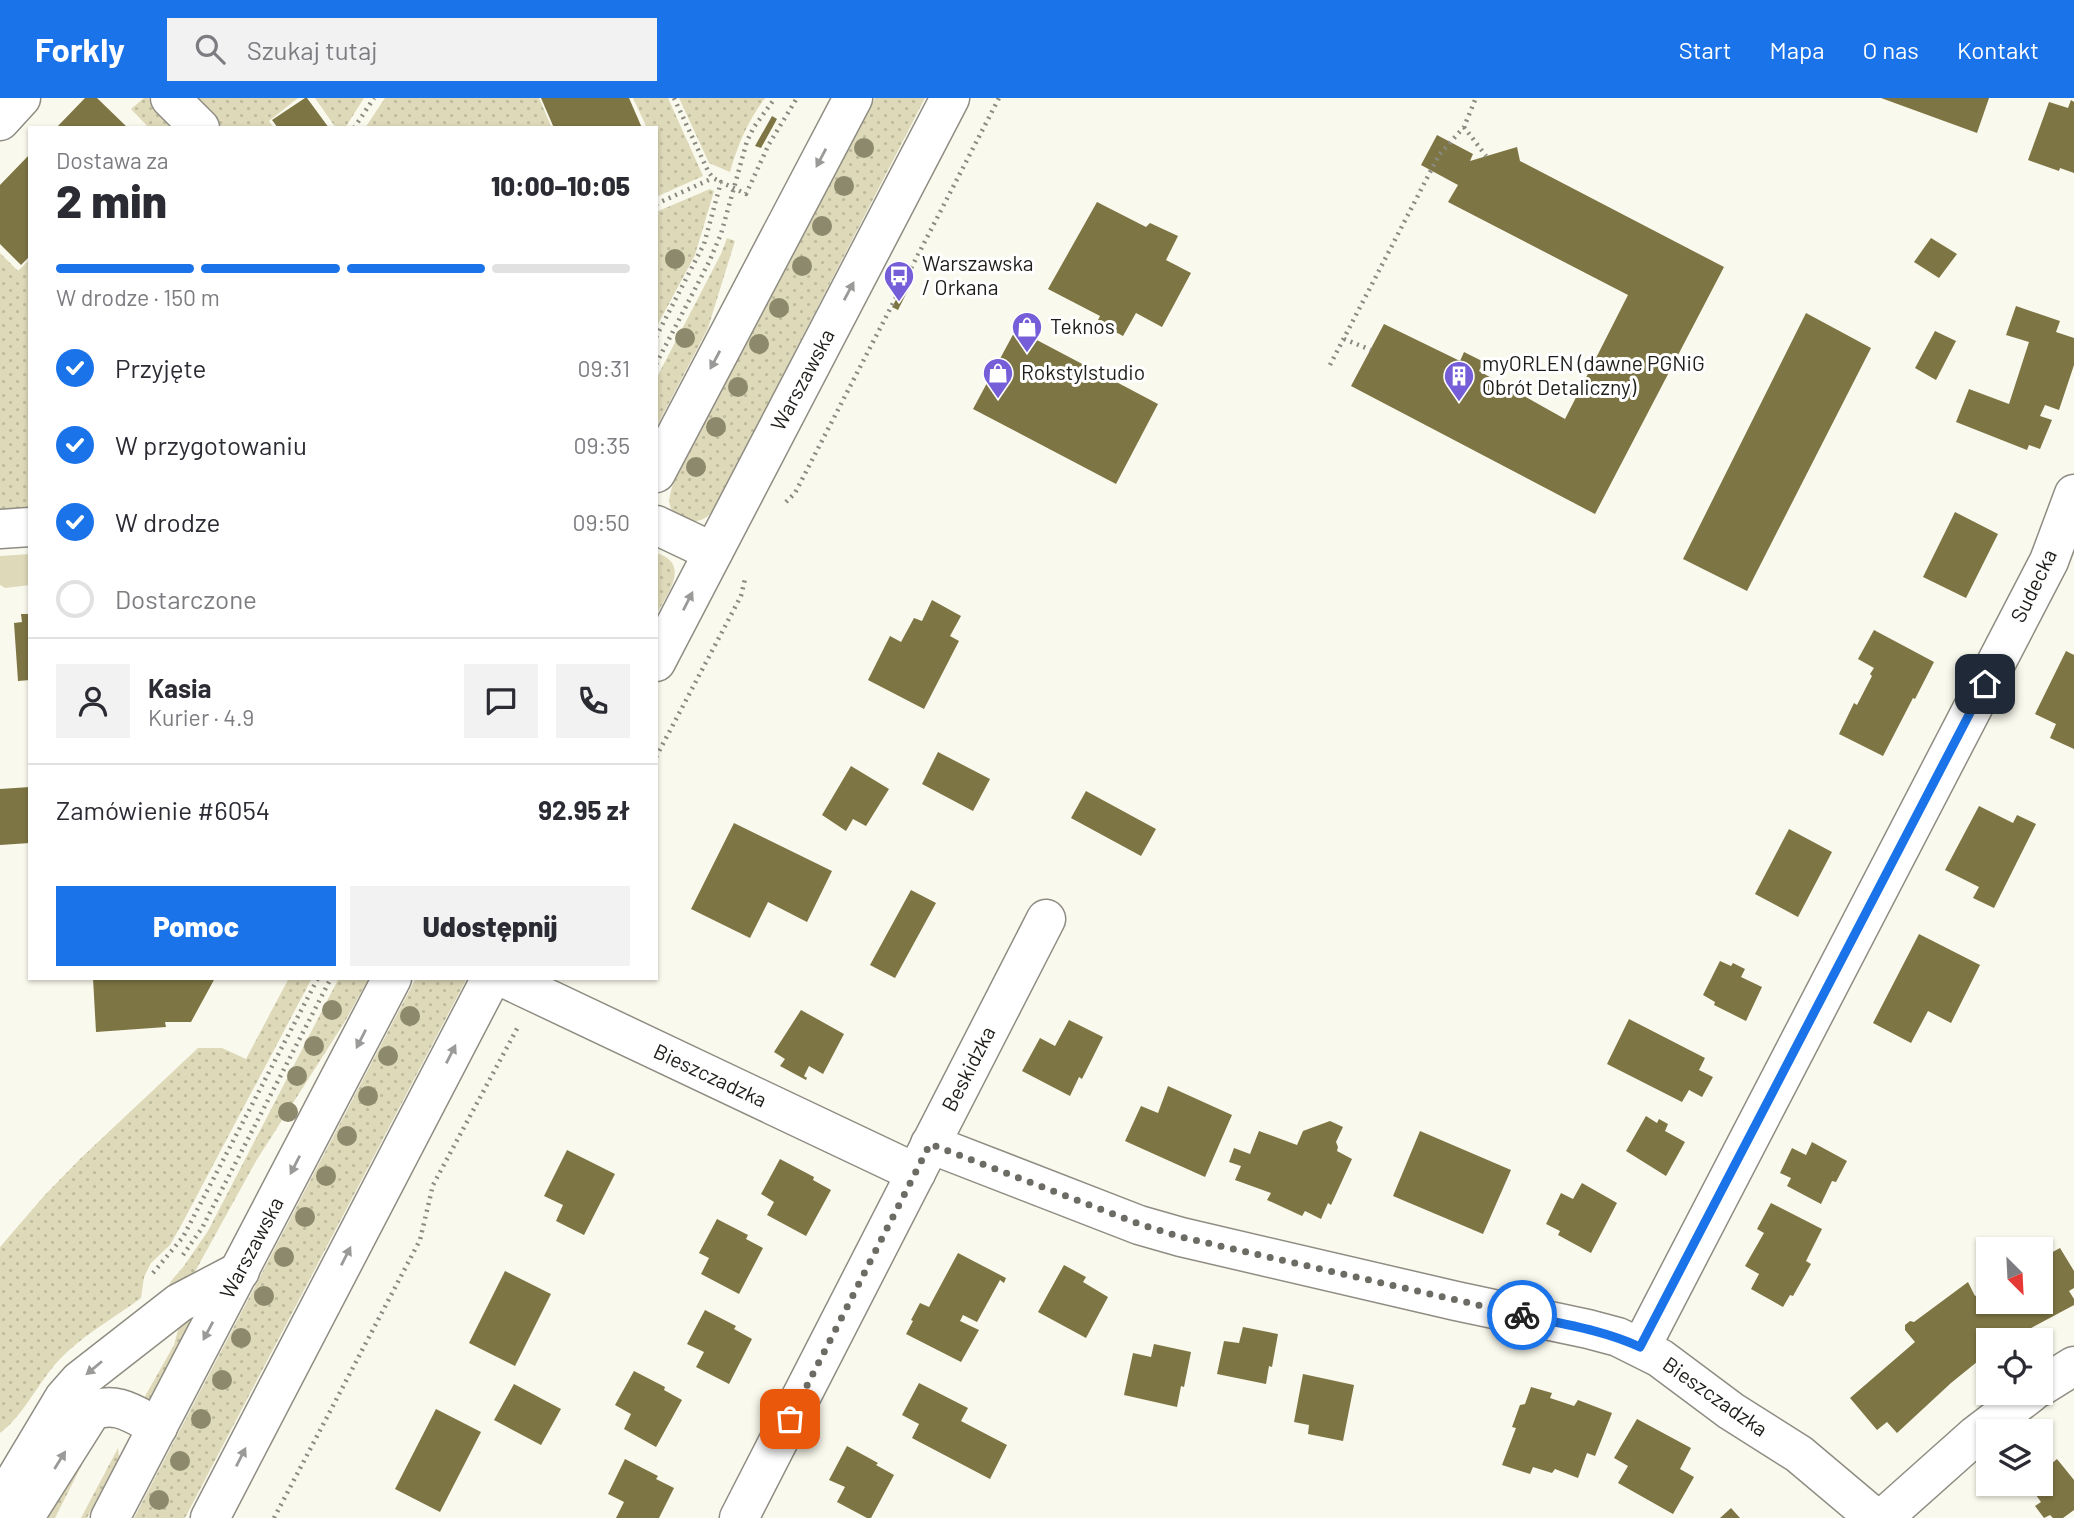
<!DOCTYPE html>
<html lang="pl">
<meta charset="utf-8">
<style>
body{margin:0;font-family:Barlow,sans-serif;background:#f2f2f3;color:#2b2b33;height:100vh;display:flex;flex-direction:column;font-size:26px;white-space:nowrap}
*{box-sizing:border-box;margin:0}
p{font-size:23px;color:#7c7c81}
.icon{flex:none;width:38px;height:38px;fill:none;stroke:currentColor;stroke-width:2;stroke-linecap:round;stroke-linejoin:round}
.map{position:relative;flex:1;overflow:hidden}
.side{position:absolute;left:28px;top:28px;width:630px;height:854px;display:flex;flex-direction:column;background:#fff;border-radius:0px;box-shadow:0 2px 5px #0004}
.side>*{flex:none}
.needle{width:46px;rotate:156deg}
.buttons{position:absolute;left:1976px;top:1139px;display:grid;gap:14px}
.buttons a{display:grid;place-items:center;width:77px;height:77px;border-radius:0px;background:#fff;box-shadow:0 2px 5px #0004;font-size:35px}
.pin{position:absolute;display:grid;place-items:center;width:60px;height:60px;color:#fff;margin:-30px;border-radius:14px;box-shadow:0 4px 10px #0006}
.courier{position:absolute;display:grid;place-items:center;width:70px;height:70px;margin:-35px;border:5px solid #1a73e8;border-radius:50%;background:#fff;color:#222;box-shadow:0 2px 9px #0007}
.headline em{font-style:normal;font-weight:800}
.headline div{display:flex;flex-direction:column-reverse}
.headline{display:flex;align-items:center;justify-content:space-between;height:119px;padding:0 28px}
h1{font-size:46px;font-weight:800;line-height:52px}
.bar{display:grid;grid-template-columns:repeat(4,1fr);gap:10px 7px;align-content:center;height:84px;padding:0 28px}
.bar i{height:9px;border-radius:5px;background:#e1e1e2}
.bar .active{background:#1a73e8}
.bar p{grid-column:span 4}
.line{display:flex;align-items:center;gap:18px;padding:0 28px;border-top:2px solid #e1e1e2}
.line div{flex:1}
.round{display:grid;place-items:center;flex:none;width:74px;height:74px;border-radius:0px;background:#f2f2f3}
ol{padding:0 28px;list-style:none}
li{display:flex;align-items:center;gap:21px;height:77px}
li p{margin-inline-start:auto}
li .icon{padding:7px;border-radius:50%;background:#1a73e8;color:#fff;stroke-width:4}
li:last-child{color:#7c7c81}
li i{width:38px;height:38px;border:4px solid #e1e1e2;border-radius:50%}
.primary-button{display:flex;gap:14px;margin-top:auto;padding:14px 28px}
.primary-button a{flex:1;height:80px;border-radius:0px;background:#1a73e8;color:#fff;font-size:28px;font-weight:800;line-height:80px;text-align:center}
.primary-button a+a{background:#f2f2f3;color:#2b2b33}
header{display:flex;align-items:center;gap:42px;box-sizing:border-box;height:98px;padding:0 35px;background:#1a73e8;color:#fff}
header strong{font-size:33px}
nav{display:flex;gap:38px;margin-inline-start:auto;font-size:24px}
.search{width:490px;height:63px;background:#f2f2f3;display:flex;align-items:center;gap:18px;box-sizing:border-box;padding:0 24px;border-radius:0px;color:#7c7c81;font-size:26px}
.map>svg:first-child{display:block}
</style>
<header>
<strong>Forkly</strong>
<div class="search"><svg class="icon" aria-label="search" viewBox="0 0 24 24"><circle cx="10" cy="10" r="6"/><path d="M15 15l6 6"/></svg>Szukaj tutaj</div>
<nav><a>Start</a><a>Mapa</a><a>O nas</a><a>Kontakt</a></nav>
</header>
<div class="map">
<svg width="2074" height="1420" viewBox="0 0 2074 1420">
<defs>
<pattern id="grass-dots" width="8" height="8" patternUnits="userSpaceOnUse" patternTransform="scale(1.75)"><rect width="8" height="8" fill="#ded9b9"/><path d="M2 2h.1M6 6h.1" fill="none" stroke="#beba9e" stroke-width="1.8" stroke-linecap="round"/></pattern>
</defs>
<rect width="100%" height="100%" fill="#faf9ed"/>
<g fill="url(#grass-dots)">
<polygon points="144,0 148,0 178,30 149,30 131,11"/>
<polygon points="187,0 298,0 269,23 274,30 217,30"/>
<polygon points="315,0 364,0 345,30 336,30"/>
<polygon points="385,0 539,0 552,30 365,30"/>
<polygon points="633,0 668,0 703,78 656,99 656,30 647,30"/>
<path d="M679 0H765C748 23 738 46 730 74L709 65Z"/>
<path d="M875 0H925L715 409C712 412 711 415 708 418 696 428 675 423 670 408 668 401 671 393 673 386Z"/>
<polygon points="710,91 714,93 695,157 656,230 656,192 658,191 656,186 656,114"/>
<polygon points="727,140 735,143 708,230 656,330 656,281 721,156"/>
<polygon points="0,155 18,173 30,161 30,418 0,420"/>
<path d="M656 455C692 465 667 497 656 517Z"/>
<path d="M289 880H312L184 1122 170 1147 151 1165 144 1179 141 1200C114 1220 81 1238 58 1263 38 1285 24 1317 0 1335V1149L44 1098 80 1061 198 950H222L246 961Z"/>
<polygon points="339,880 369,880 344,925 256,1063 192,1179 168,1189 171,1183 184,1168 208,1133"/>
<polygon points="416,880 467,880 185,1420 134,1420"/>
<polygon points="192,1220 147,1307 140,1307 174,1247 178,1232 175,1222"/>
<polygon points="96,1339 55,1420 40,1420"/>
<polygon points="118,1350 119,1359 87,1420 81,1420"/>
</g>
<polygon fill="#ded9b9" points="30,456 30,487 5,490 0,487 0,458"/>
<g fill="#7e7544">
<polygon points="85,0 97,0 128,30 56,30"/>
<polygon points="305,0 307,0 329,30 278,30 272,22"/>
<polygon points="541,0 629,0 642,30 554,30"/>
<polygon points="1881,0 1989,0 1977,35"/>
<polygon points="2071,2 2074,4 2074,75 2060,70 2059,73 2028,62 2049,4 2068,10"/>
<polygon points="772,18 777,21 761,50 755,48"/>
<polygon points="1437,37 1473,56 1470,63 1517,49 1520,63 1724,169 1595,416 1351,288 1384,226 1460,263 1464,254 1484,264 1479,273 1565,321 1628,197 1448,104 1458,87 1421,67"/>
<polygon points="30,56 30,158 21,167 0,146 0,87"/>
<polygon points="1097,104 1146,129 1150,125 1178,138 1166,162 1191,175 1162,229 1136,215 1123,238 1097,224 1100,218 1048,191"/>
<polygon points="1931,140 1957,156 1939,180 1914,164"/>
<polygon points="904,187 909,190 898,212 892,209"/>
<polygon points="2016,208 2060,223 2056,234 2074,240 2074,267 2059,312 2045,307 2040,318 2052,322 2040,351 2029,347 2027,352 1956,324 1969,291 2009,306 2029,244 2006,237"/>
<polygon points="1806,215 1871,250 1747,493 1683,461"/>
<polygon points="1016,231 1158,306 1116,386 973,311"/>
<polygon points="1935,233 1956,243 1936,282 1915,270"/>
<polygon points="1955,414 1998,436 1966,500 1923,479"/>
<polygon points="932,502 961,518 950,538 959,543 924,611 868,582 890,538 901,544 914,520 922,523"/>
<polygon points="21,516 30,516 30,582 18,583 14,525 22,524"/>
<polygon points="1874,532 1934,564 1915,601 1913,600 1883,658 1839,636 1854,605 1857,607 1872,578 1870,576 1874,570 1858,561"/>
<polygon points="2066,553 2074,557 2074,651 2050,640 2056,626 2035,616"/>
<polygon points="938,654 990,681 973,713 922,686"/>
<polygon points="851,668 889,691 866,728 853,721 846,733 822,717"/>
<polygon points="30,689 30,745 0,747 0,691"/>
<polygon points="1086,693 1156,731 1141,758 1071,720"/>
<polygon points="1979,708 2013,725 2017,717 2036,726 1994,810 1973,800 1979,789 1945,772"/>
<polygon points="734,725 832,773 807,824 768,804 750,840 691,811"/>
<polygon points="1789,731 1832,754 1798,819 1755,796"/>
<polygon points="911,792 936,805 895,880 870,867"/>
<polygon points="1919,836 1980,867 1951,925 1928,913 1911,945 1873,925"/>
<polygon points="1720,863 1731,868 1733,865 1745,871 1741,879 1762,889 1746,923 1714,907 1715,904 1703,897"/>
<polygon points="93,880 215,880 191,924 165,924 166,929 96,934"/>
<polygon points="801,912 844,936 823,976 809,968 804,978 807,980 806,982 780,968 785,961 774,954"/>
<polygon points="1629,921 1705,960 1699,972 1713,979 1702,999 1689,992 1682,1004 1607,966"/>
<polygon points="1069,922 1103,939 1082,981 1079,979 1070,998 1022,973 1040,940 1055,948"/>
<polygon points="1168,988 1232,1017 1205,1079 1125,1043 1141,1008 1158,1015"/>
<polygon points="1646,1018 1657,1025 1659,1021 1668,1026 1665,1033 1685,1044 1666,1078 1626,1053"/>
<polygon points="1330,1023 1343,1029 1336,1044 1338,1049 1337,1053 1352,1061 1331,1107 1328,1105 1321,1121 1305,1113 1302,1118 1267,1102 1271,1095 1235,1082 1241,1068 1229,1064 1234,1050 1250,1056 1259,1033 1297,1047 1303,1033"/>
<polygon points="1420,1033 1511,1072 1483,1136 1393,1098"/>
<polygon points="1812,1044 1847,1063 1836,1084 1832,1083 1821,1106 1787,1088 1791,1080 1780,1075 1792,1050 1806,1057"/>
<polygon points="567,1052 615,1076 584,1137 556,1123 563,1107 544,1098"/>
<polygon points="780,1061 814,1079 813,1082 831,1092 806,1138 767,1117 774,1104 761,1096"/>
<polygon points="1582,1085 1617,1105 1591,1155 1558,1137 1560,1133 1546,1126 1561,1095 1573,1101"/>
<polygon points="1771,1105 1822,1131 1806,1163 1811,1166 1793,1198 1790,1197 1783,1209 1751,1191 1759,1176 1745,1168 1764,1135 1757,1131"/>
<polygon points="717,1121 748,1137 746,1141 763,1150 739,1196 701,1176 709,1160 699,1155"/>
<polygon points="2040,1143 2047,1157 2060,1150 2074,1173 2074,1190 2069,1193 2074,1201 2074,1207 2009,1242 1988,1242 1988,1255 1951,1285 1897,1335 1887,1324 1877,1332 1850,1300 1915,1244 1905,1232 1905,1227 1910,1223 1914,1224 1968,1184 1975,1198 1985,1192 1979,1180 1988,1173 1988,1204 2040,1204 2040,1152 2024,1152"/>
<polygon points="958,1155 1006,1180 1004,1185 1000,1182 977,1224 963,1217 960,1223 979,1232 961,1264 906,1236 913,1223 911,1222 920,1205 929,1209"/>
<polygon points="1064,1167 1086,1179 1083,1184 1108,1199 1086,1240 1038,1214"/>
<polygon points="505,1173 551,1196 515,1268 469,1245"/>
<polygon points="705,1212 736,1228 734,1231 752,1241 729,1286 696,1269 704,1254 687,1246"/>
<polygon points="1243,1229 1278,1236 1272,1269 1269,1268 1266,1286 1217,1276 1224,1243 1239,1245"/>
<polygon points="1154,1246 1191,1254 1184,1289 1181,1288 1177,1309 1124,1297 1133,1255 1151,1259"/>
<polygon points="634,1273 665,1289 664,1292 682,1302 656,1349 624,1331 631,1316 615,1307"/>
<polygon points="1303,1276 1354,1287 1343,1343 1308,1336 1309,1327 1294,1324"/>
<polygon points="919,1285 968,1310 961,1323 1007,1347 990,1381 912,1340 919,1326 902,1317"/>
<polygon points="514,1286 561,1311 541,1347 494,1322"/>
<polygon points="1531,1289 1552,1295 1550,1300 1574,1308 1578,1302 1612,1315 1595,1358 1587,1355 1578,1380 1555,1371 1552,1375 1533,1369 1530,1376 1502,1367 1516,1330 1512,1329 1520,1307 1525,1306"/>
<polygon points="436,1311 481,1334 440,1414 395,1391"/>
<polygon points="1637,1321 1691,1350 1680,1371 1694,1379 1673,1416 1618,1385 1628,1368 1614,1360"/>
<polygon points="847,1348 878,1365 876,1367 894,1377 871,1420 867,1420 837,1404 845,1389 829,1382"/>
<polygon points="625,1361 658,1378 656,1381 674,1390 659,1420 616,1420 624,1404 608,1396"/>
<polygon points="2057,1361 2074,1382 2074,1412 2063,1420 2053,1420 2050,1417 2044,1420 2035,1408 2041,1404 2028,1386 2040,1386 2040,1375"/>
<polygon points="1731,1410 1740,1420 1720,1420"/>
</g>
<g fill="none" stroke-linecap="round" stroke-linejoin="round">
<g stroke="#8f8d83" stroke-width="41">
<g id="minor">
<polyline points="170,0 200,30"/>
<polyline points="0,23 21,0"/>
<polyline points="656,427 713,454"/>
<polyline points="0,431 30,429"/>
<polyline points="504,880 916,1075"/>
<polyline points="930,1046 1139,1127 1181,1139 1456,1203 1588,1231 1618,1239 1660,1260 1731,1313 1799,1356 1875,1420"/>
<polyline points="1641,1249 2049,463 2074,396"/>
<polyline points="2040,1289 2074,1268"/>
<polyline points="0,1407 64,1300 79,1283 179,1205 240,1173"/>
<path d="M24 1420 91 1314C115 1301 136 1318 158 1329"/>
<polyline points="739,1420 1046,821"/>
<polyline points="1883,1420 1976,1337 2031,1295"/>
</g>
</g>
<g stroke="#8f8d83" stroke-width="41">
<g id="major">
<polyline points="656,375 853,0"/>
<polyline points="656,564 950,0"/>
<polyline points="110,1420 392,880"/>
<polyline points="210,1420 491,880"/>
</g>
</g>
<g stroke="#8b8a82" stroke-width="4.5" stroke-dasharray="2 5" stroke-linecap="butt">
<polyline points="674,0 708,73 713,80 721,84"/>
<polyline points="1464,29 1486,58"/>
<polyline points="354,30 374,0"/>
<polyline points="656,106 713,80"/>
<polyline points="656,239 704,146 721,84 746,96 769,46 797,0"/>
<polyline points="1344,241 1371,252"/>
<polyline points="656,266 709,164 721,136 747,43 754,29 775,0"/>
<polyline points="1330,267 1439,57 1464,29 1475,2"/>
<polyline points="786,404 795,395 999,0"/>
<polyline points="656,659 741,498 745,481"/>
<polyline points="183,1157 202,1130 331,880"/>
<polyline points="153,1175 183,1139 318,880"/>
<polyline points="274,1420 420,1142 433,1087 519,927"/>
</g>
<use href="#minor" stroke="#fff" stroke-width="38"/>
<use href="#major" stroke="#fff" stroke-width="38"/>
</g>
<g fill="#8d896c">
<circle cx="864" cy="50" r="10"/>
<circle cx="844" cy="88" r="10"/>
<circle cx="822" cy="128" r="10"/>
<circle cx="675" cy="161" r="10"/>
<circle cx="802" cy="168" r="10"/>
<circle cx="779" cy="210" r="10"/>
<circle cx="685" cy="240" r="10"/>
<circle cx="759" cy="246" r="10"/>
<circle cx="738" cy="289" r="10"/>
<circle cx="716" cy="329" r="10"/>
<circle cx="696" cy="369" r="10"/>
<circle cx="332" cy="912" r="10"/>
<circle cx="410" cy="918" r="10"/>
<circle cx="314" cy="948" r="10"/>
<circle cx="388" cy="958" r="10"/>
<circle cx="297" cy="978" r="10"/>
<circle cx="368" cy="998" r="10"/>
<circle cx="288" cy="1014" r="10"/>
<circle cx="347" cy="1038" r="10"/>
<circle cx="326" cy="1078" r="10"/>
<circle cx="305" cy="1119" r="10"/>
<circle cx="284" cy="1159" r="10"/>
<circle cx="264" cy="1198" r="10"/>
<circle cx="241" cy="1240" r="10"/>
<circle cx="222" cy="1282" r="10"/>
<circle cx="201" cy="1321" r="10"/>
<circle cx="180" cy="1363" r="10"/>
<circle cx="159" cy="1402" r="10"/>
</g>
<defs><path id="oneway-solid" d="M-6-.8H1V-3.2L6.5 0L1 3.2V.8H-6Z" transform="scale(1.75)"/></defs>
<g fill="#9a9a98">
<use href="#oneway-solid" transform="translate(821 60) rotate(118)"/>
<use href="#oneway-solid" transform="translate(849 193) rotate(-62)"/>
<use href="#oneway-solid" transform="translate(715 262) rotate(118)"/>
<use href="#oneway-solid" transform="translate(688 503) rotate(-63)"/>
<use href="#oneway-solid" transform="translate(361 941) rotate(117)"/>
<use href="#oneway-solid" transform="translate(451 956) rotate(-63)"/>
<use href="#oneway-solid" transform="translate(295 1067) rotate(117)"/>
<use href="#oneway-solid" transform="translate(346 1158) rotate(-63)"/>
<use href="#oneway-solid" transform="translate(208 1233) rotate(118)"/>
<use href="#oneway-solid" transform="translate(94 1270) rotate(140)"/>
<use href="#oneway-solid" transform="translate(241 1359) rotate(-63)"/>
<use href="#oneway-solid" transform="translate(60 1362) rotate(-58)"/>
</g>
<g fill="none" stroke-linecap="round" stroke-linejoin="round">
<polyline stroke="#6c6b64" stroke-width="7" stroke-dasharray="0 12.6" points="790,1321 930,1046 1139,1126 1181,1139 1522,1217"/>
<path stroke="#1a73e8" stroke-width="9" d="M1522 1217C1563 1226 1603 1232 1640 1249L1985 586"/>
</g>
<defs>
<g id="bus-pin" transform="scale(1.575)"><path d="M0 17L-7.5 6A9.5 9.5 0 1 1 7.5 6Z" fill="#765ed9" stroke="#fff"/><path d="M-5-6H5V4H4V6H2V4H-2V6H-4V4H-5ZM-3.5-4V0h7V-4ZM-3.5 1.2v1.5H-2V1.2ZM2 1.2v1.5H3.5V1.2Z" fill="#fff"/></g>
<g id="shop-pin" transform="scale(1.575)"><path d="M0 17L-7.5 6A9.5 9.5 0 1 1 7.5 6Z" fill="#765ed9" stroke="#fff"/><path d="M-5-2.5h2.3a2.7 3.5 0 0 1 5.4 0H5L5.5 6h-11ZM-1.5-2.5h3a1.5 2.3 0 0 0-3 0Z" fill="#fff"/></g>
<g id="building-pin" transform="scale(1.575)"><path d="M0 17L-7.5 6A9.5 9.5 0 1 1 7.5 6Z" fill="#765ed9" stroke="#fff"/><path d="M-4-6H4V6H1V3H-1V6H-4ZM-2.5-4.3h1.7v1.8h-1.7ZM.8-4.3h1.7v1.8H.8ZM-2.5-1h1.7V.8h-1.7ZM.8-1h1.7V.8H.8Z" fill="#fff"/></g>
</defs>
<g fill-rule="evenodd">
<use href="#bus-pin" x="899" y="178"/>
<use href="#shop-pin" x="1027" y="229"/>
<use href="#shop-pin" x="998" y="275"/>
<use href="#building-pin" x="1459" y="278"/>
</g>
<g text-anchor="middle" stroke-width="6" stroke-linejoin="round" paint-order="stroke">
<g font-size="21" fill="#1f1e1a" stroke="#fff" text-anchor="start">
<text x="922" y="173">Warszawska<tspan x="922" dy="24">/ Orkana</tspan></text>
<text x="1050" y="236">Teknos</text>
<text x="1482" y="273">myORLEN (dawne PGNiG<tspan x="1482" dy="24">Obrót Detaliczny)</tspan></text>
<text x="1021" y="282">Rokstylstudio</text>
</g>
<g font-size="21" fill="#1f1e1a" stroke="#fff">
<text transform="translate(803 282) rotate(-62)" y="7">Warszawska</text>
<text transform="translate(2034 488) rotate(-64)" y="7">Sudecka</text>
<text transform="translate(969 971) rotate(-63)" y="7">Beskidzka</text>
<text transform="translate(710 978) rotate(25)" y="7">Bieszczadzka</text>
<text transform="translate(252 1150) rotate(-62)" y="7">Warszawska</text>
<text transform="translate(1715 1299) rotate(35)" y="7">Bieszczadzka</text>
</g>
</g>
</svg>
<div class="buttons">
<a><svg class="needle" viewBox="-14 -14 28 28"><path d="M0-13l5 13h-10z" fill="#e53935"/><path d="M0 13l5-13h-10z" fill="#7c7c81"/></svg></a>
<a><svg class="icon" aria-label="locate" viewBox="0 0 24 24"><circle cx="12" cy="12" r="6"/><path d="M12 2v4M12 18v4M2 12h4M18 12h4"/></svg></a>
<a><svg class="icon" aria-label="layers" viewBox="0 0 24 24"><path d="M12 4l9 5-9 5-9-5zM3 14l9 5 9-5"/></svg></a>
</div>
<div class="pin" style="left:790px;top:1321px;background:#ea580c"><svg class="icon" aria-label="bag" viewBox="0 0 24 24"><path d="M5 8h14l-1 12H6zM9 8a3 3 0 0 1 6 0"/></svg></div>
<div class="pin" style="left:1985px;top:586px;background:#1f2937"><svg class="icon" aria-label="home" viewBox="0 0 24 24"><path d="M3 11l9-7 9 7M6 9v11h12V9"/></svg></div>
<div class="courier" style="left:1522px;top:1217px"><svg class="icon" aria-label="bike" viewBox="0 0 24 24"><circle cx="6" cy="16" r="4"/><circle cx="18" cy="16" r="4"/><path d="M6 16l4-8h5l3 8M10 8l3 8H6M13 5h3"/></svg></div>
<section class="side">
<div class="headline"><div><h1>2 min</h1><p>Dostawa za</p></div><em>10:00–10:05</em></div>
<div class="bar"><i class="active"></i><i class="active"></i><i class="active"></i><i></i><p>W drodze · 150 m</p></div>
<ol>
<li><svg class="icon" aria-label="check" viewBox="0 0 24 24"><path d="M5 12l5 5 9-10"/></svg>Przyjęte<p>09:31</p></li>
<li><svg class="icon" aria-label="check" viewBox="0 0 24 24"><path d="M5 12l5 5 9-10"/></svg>W przygotowaniu<p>09:35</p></li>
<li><svg class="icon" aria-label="check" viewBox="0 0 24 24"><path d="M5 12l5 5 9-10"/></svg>W drodze<p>09:50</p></li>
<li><i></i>Dostarczone</li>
</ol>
<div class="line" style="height:126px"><a class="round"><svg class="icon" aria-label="person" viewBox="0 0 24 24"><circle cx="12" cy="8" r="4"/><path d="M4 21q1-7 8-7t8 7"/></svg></a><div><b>Kasia</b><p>Kurier · 4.9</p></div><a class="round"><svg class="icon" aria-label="chat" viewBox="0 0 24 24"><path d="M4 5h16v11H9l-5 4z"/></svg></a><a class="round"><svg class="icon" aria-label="phone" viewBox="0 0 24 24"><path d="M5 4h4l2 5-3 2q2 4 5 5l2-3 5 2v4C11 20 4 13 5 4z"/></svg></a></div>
<div class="line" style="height:91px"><div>Zamówienie #6054</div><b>92.95 zł</b></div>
<div class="primary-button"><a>Pomoc</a><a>Udostępnij</a></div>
</section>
</div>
